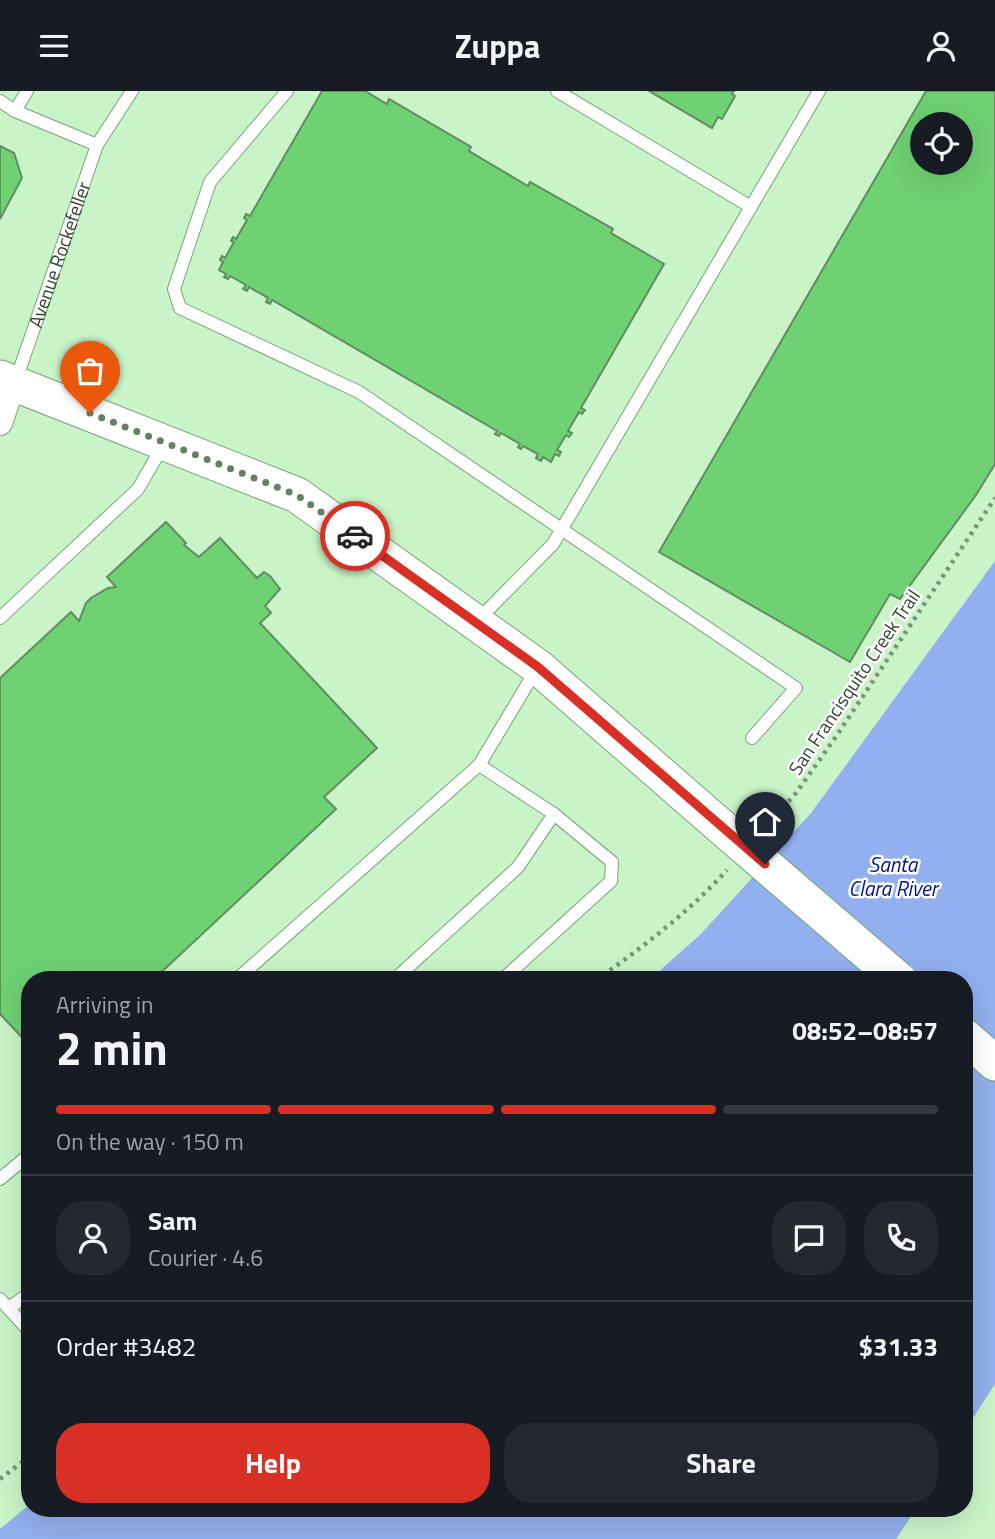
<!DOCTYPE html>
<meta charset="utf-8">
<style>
body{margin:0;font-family:"Titillium Web",sans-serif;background:#242831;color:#f1f3f6;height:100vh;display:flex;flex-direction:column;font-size:26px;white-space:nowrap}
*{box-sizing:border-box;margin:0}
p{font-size:23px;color:#9ea1a6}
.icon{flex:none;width:38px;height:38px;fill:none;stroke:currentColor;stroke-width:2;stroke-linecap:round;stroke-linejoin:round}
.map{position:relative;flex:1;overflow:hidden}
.panel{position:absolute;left:21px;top:880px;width:952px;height:546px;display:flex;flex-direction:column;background:#171b24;border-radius:28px;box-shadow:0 7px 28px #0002}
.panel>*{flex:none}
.tools{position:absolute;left:910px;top:21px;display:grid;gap:14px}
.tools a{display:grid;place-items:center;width:63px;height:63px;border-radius:50%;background:#171b24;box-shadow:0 7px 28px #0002;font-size:35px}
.pin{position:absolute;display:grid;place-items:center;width:60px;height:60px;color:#fff;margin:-72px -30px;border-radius:50% 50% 50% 0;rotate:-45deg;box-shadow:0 0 7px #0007}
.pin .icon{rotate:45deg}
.courier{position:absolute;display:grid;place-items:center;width:70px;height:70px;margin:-35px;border:5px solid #d93025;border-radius:50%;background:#fff;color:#222;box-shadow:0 2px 9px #0007}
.summary em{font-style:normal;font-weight:700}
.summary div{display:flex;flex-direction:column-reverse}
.summary{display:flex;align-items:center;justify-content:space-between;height:119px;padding:0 35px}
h1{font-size:46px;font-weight:700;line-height:52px}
.bar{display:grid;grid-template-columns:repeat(4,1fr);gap:10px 7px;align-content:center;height:84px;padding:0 35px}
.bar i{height:9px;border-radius:5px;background:#363941}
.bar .active{background:#d93025}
.bar p{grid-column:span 4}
.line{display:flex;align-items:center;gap:18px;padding:0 35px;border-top:2px solid #363941}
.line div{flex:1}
.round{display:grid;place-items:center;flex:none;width:74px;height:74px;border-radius:28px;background:#242831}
.action{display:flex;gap:14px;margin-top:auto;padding:14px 35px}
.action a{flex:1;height:80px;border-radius:28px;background:#d93025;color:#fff;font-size:28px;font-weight:700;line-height:80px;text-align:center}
.action a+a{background:#242831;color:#f1f3f6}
header{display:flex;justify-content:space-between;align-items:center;height:91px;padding:0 35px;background:#171b24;font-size:32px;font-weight:700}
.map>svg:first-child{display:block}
</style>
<header><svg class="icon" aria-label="menu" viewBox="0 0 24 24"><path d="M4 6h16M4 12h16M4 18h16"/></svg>Zuppa<svg class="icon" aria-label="person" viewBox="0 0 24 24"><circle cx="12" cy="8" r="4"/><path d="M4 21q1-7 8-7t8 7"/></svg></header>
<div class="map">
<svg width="995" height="1448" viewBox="0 0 995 1448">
<rect width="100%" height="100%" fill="#c9f4c8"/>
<g fill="#92b0ef">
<polygon points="995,470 995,1293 964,1341 964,889 649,889 700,844 811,722"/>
<polygon points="30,1413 30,1418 916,1418 896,1448 0,1448 0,1438"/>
</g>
<g fill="#6ed172" stroke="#638b63" stroke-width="2" fill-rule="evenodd">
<polygon points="322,0 365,0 387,13 389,8 471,56 469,60 528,95 530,91 613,138 611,142 664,173 581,317 585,319 582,323 579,321 568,340 572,342 569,346 566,344 557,359 561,361 559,365 555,363 551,371 543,366 541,370 536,367 538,363 523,355 521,358 518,356 520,353 501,342 499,345 495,343 497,340 272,209 270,213 266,211 268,207 249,196 247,200 243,198 246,194 230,185 228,188 224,186 226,183 219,179 223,171 220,169 222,165 225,167 234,151 231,150 233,146 236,148 247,129 244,127 246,123 250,125"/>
<polygon points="649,0 734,0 732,3 735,5 722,28 718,26 712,37"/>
<path d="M926 0H995V373L976 404 900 508 890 503 850 571 659 461ZM922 33H961V72H922Z"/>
<polygon points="0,55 14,62 22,87 0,128"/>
<polygon points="166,431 186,452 184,454 199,466 220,447 257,487 264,481 270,485 280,498 265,515 271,522 260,532 377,657 324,706 336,718 153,889 30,889 30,955 0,923 0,587 71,521 79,530 86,512 91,507 108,497 116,496 107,486"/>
</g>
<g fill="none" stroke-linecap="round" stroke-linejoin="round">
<g stroke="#79a279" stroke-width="14">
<g id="lane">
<polyline points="287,0 210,91 174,198 180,217 359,301 796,597 752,647"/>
<polyline points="557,0 751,116"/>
<polyline points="0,10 15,20 97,54"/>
<polyline points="15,20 27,0"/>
<path id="s1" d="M15 292 97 54 132 0"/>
<polyline points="0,527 138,398 164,353"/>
<polyline points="477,530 553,453 819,0"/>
<polyline points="479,674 554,723 612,771 611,790 502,889"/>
<polyline points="236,889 479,674 536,579"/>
<polyline points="394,889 518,776 554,723"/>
<polyline points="0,1088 30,1063"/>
<polyline points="0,1208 30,1241"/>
<polyline points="9,1217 30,1202"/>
</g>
</g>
<g stroke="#79a279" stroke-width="26">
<polyline id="street" points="0,332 14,292"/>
</g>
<g stroke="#79a279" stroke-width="37">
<g id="secondary">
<polyline points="0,287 297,404 538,576 726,740"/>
<polyline points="964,945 995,972"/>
</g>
</g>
<g stroke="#779577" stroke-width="4.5" stroke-dasharray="3.5 5" stroke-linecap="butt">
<polyline points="766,736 796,702 835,647 995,407"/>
<path d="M596 889C642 857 690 820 727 779"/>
<polyline points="0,1388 30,1365"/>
</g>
<use href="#lane" stroke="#fff" stroke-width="12"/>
<use href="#street" stroke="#fff" stroke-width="24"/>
<use href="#secondary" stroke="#fff" stroke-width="35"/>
<g stroke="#79a279" stroke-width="37" stroke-linecap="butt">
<polyline id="secondary-bridge" points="726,740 899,889"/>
</g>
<use href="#secondary-bridge" stroke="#fff" stroke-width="35"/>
</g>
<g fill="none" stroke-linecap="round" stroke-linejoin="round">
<polyline stroke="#668065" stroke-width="7" stroke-dasharray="0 12.6" points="90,322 297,404 355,445"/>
<polyline stroke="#d93025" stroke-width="9" points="355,445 538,576 765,773"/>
</g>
<g text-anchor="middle" stroke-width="5" stroke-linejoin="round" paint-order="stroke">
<g font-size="19" fill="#304230" stroke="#fff">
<text dy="7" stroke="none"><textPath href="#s1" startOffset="136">Avenue Rockefeller</textPath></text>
<text transform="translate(854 591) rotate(-56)" y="7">San Francisquito Creek Trail</text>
</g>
<g font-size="21" font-style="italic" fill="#02128e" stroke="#fff">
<text x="893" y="781">Santa<tspan x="893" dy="24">Clara River</tspan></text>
</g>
</g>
</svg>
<div class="tools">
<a><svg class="icon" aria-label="locate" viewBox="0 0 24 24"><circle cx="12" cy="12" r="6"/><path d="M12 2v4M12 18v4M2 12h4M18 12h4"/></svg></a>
</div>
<div class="pin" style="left:90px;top:322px;background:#ea580c"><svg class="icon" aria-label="bag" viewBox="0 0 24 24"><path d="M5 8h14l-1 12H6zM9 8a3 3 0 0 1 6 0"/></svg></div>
<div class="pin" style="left:765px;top:773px;background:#1f2937"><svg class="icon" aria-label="home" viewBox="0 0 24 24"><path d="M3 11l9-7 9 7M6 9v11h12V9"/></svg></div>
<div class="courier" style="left:355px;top:445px"><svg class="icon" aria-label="car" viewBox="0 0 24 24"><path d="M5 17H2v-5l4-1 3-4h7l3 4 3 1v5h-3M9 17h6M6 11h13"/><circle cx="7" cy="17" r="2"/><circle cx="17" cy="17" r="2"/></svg></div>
<section class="panel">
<div class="summary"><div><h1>2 min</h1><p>Arriving in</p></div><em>08:52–08:57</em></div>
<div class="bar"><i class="active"></i><i class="active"></i><i class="active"></i><i></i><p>On the way · 150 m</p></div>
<div class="line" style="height:126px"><a class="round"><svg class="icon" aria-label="person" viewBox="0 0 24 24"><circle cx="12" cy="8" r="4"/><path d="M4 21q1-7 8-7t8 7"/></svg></a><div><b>Sam</b><p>Courier · 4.6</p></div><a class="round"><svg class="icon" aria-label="chat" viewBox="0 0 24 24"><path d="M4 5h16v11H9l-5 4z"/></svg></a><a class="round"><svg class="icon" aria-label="phone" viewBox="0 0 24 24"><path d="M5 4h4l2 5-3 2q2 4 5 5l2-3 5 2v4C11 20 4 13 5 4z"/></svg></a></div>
<div class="line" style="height:91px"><div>Order #3482</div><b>$31.33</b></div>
<div class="action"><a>Help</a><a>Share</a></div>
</section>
</div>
